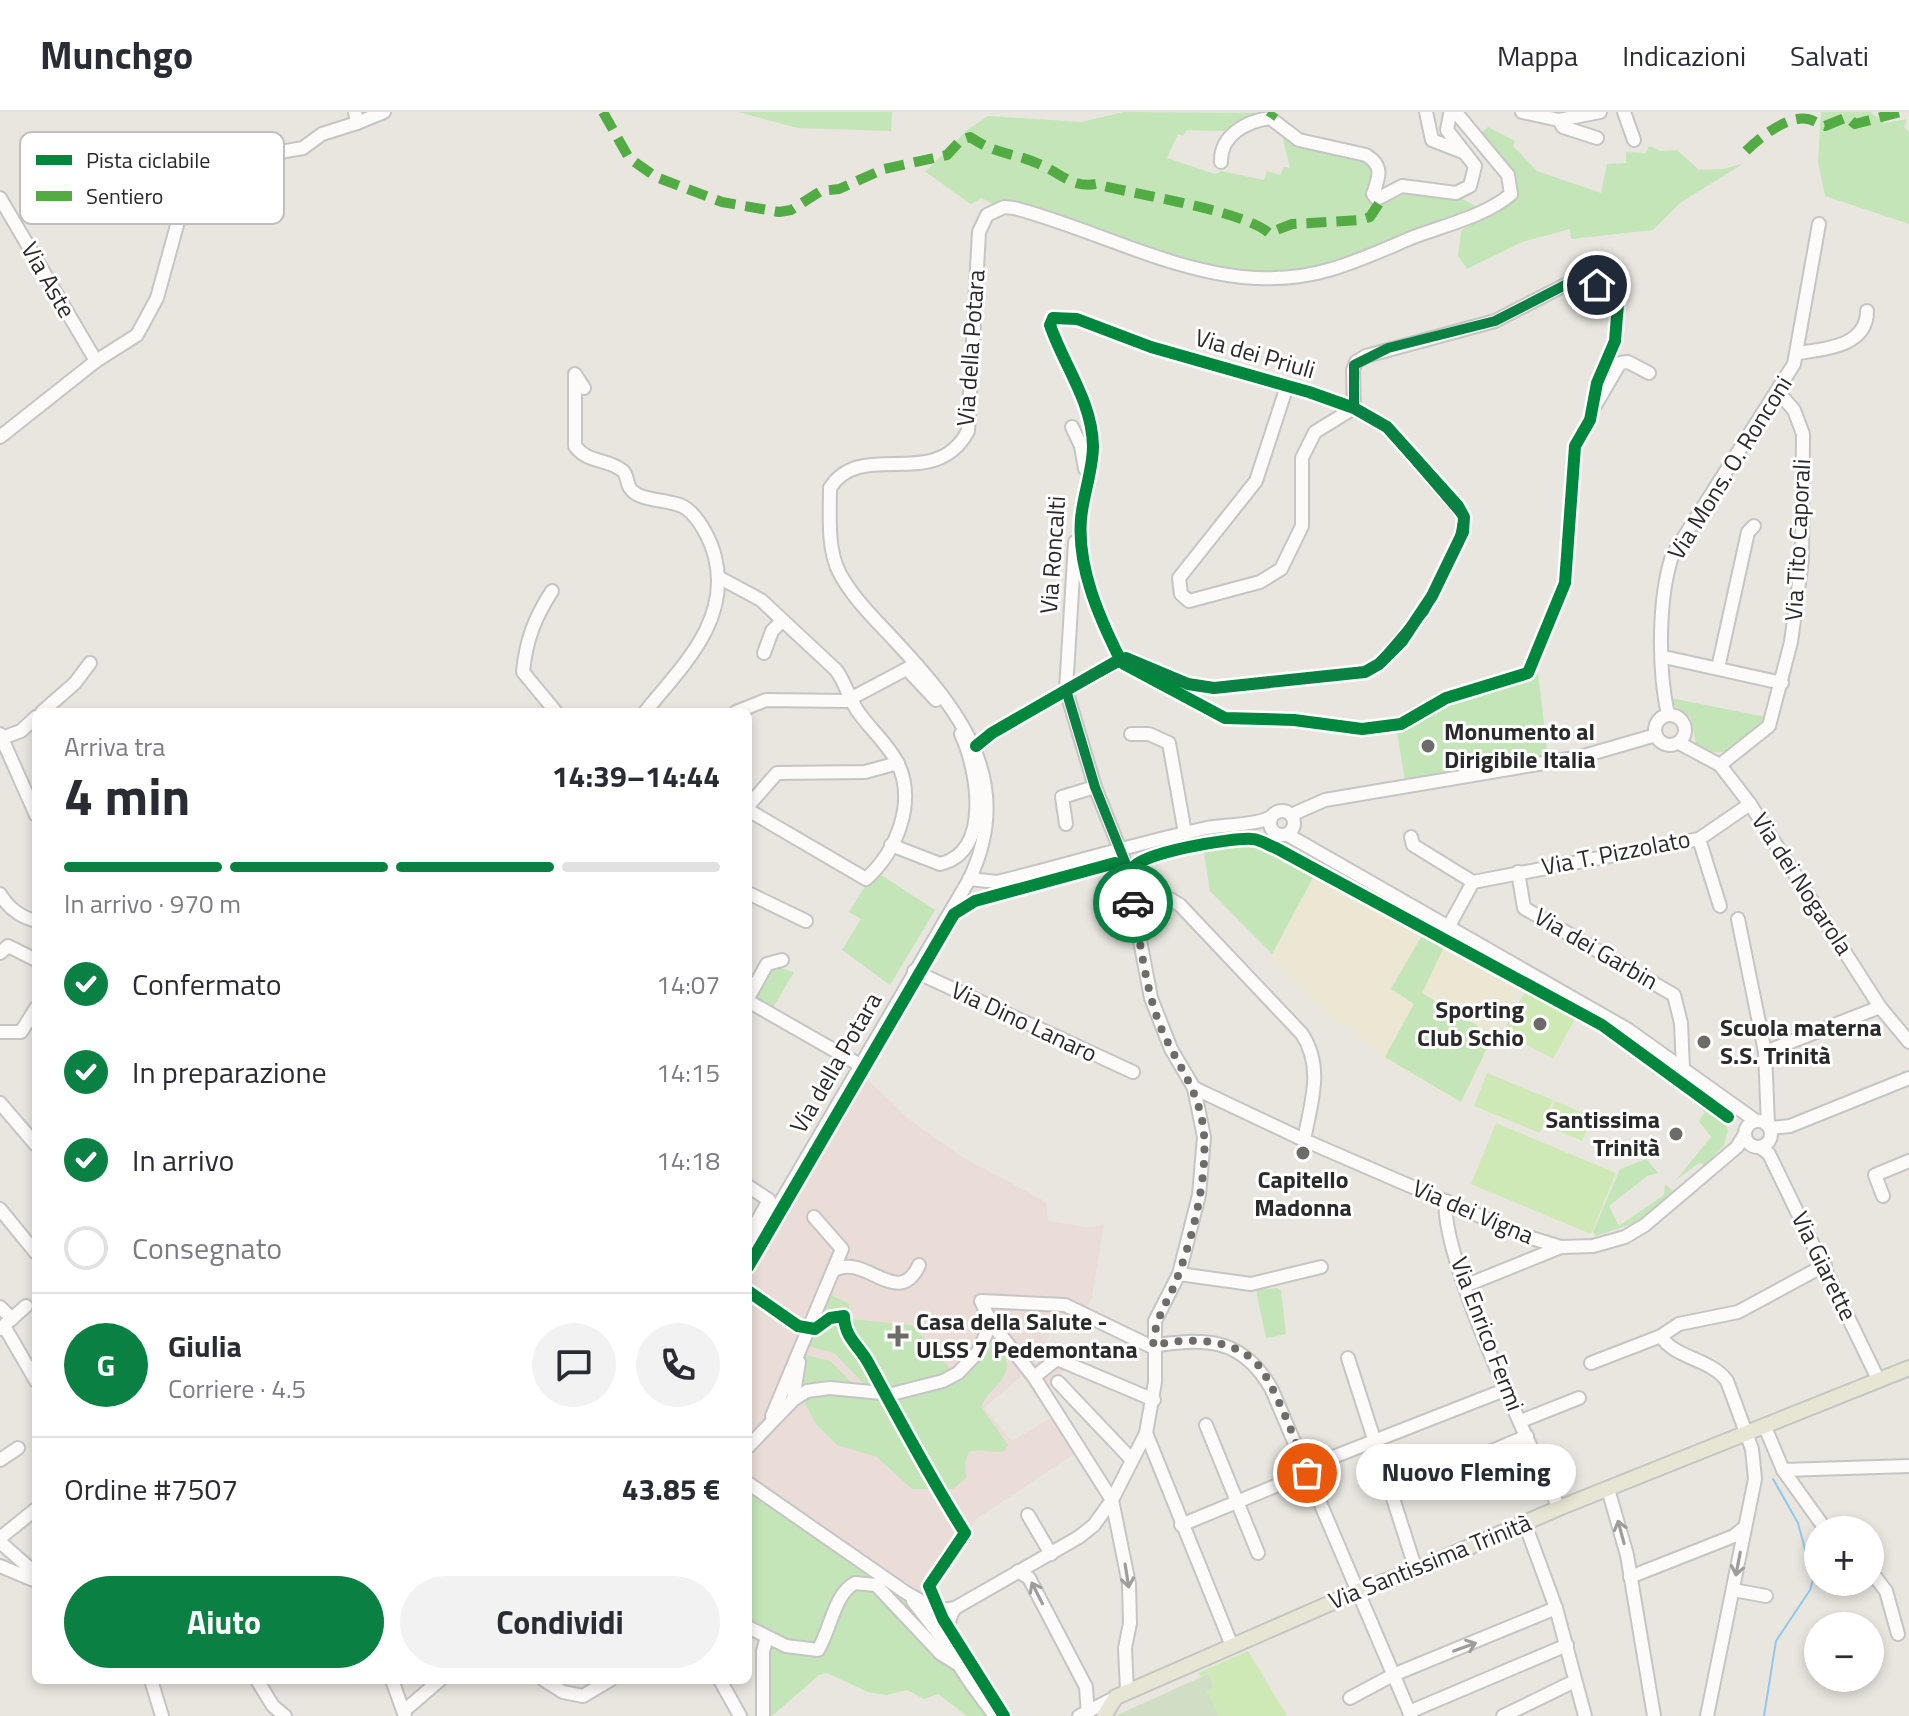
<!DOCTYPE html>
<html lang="it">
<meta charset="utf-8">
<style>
body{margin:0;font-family:"Titillium Web",sans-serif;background:#f2f2f3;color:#2b2b33;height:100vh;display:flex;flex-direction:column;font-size:30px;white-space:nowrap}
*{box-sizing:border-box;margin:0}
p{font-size:26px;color:#7c7c81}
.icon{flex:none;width:44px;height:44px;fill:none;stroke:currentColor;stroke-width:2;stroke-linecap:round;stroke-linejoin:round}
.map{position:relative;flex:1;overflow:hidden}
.panel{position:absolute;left:32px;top:596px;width:720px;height:976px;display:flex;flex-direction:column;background:#fff;border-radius:12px;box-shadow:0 4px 12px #0003}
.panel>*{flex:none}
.buttons{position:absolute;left:1804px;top:1404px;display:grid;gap:16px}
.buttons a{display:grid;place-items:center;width:80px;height:80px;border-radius:50%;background:#fff;box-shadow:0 4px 12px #0003;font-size:40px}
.pin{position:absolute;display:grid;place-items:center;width:68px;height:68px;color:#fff;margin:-34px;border:4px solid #fff;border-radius:50%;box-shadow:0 2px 8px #0007}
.courier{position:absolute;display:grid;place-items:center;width:80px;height:80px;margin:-40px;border:6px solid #0b8043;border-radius:50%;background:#fff;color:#222;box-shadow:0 2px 10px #0007}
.bubble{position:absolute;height:56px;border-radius:28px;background:#fff;box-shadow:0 4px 12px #0003;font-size:26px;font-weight:700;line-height:56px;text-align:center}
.headline em{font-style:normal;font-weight:700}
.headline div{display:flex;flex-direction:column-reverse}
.headline{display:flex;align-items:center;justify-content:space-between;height:136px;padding:0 32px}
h1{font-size:52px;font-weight:700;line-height:60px}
.bar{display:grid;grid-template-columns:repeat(4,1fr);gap:12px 8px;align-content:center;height:96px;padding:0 32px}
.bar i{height:10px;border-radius:6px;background:#e1e1e2}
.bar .current{background:#0b8043}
.bar p{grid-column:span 4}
.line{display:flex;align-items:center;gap:20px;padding:0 32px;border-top:2px solid #e1e1e2}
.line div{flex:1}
.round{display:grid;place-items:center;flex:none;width:84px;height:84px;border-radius:42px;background:#f2f2f3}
ol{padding:0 32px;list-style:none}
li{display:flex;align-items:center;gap:24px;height:88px}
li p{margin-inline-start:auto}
li .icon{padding:8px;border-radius:50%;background:#0b8043;color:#fff;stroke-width:4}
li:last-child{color:#7c7c81}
li i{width:44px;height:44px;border:4px solid #e1e1e2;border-radius:50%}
.button{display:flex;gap:16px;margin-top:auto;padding:16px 32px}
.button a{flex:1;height:92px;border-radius:48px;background:#0b8043;color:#fff;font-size:32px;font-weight:700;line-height:92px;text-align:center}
.button a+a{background:#f2f2f3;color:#2b2b33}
header{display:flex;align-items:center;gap:48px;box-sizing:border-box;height:112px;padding:0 40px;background:#fff;border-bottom:2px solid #e1e1e2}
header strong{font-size:38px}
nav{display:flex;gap:44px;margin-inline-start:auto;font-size:28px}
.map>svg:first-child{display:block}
</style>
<header>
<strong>Munchgo</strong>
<nav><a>Mappa</a><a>Indicazioni</a><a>Salvati</a></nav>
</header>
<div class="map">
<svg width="1909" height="1604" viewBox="0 0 1909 1604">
<rect width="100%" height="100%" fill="#e8e6df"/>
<polygon fill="#ece7d3" points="1317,758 1521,874 1461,991 1382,945 1343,911 1338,913 1270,846"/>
<polygon fill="#eadcd7" points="867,967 911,1009 962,1045 1046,1090 1048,1109 1093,1116 1104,1112 1092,1185 1079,1210 1060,1202 1042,1237 1068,1252 1066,1256 1038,1287 1022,1264 984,1296 1012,1329 1051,1306 1074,1342 976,1407 922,1485 748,1369 748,1163 853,982 858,982"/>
<g fill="#c3e5b7">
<polygon points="738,0 892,0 891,19 798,16"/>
<path d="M1124 0 1268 1 1224 19 1187 18 1183 24 1178 22 1167 46 1215 62 1221 59 1264 68 1267 59 1280 63 1284 55 1290 56 1280 16 1312 35 1372 50 1378 87 1383 92 1411 79 1460 86 1478 95 1318 160 1238 163 996 94 982 86 971 92C961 86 929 61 925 60L966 19 988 4 1081 10Z"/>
<polygon points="1821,0 1870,0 1885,11 1907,7 1904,15 1909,20 1909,112 1825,84 1818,50"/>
<path d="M1488 15 1515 29 1513 34 1537 59 1601 81 1607 52 1626 51V40L1646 41 1649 34 1661 39 1677 38 1699 58 1724 57 1744 51 1680 91 1653 118 1571 127 1570 117 1522 130 1467 157 1458 144 1461 119 1515 84C1517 61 1493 39 1480 22Z"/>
<polygon points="1534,556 1538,561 1548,645 1405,669 1396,614 1435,593"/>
<path d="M1670 586 1771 606C1748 625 1726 655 1696 632L1691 606 1671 591Z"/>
<polygon points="1253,729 1274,739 1290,741 1317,758 1272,842 1210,779 1203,735"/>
<polygon points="875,759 935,798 890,873 842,838 861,807 849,800"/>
<polygon points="1424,820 1444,835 1422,881 1478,914 1474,928 1487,936 1461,990 1385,945 1414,892 1391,877"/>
<polygon points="767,852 794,860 770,901 751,890"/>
<polygon points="1655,955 1717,998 1728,1018 1724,1033 1704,1054 1700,1050 1676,1068 1711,1025 1699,1009 1705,1000 1662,963 1652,962"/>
<polygon points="1646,1047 1658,1061 1647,1064 1609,1094 1619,1114 1664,1083 1665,1072 1674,1080 1637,1110 1596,1124 1593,1120 1620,1057"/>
<polygon points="1277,1176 1281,1179 1286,1222 1266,1226 1256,1178"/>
<polygon points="829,1182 849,1192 849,1207 912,1213 952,1259 911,1277 867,1275 834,1241 809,1234 810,1219"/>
<path d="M985 1230 1002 1237C1018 1267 990 1272 981 1295L1008 1333 1004 1339C991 1342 982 1335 969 1340L965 1350 966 1366 953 1377H912L877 1345 837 1333 816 1312 803 1287 806 1243 830 1249 863 1282 943 1272Z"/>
<polygon points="748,1379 901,1481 991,1604 967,1604 938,1582 924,1587 907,1578 887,1583 868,1580 827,1561 819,1563 772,1604 765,1604 767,1541 771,1522 748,1513"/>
</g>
<polygon fill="#d1dec6" points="1208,1562 1214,1575 1207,1579 1219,1604 1115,1604"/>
<g fill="#cee9b5">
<polygon points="1527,876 1577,903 1553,947 1503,920"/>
<polygon points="1487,961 1553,988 1540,1021 1474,994"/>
<polygon points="1555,989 1592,1005 1582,1029 1545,1013"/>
<polygon points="1496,1011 1616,1061 1591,1122 1471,1072"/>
<polygon points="1248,1539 1287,1604 1219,1604 1207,1579 1214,1574 1208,1562 1201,1565 1198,1561"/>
</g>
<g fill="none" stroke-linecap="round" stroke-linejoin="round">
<polyline stroke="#90c7ec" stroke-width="2" points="1764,1604 1776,1529 1810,1478 1813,1467 1798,1411 1773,1367"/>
<g stroke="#c6c5c5" stroke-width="16">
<g id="minor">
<polyline points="1426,0 1432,28 1465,41"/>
<polyline points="1522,0 1559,8 1600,0"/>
<polyline points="1624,0 1634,28"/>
<polyline points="1559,8 1563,15 1597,26"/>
<polyline points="357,11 384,0"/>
<path d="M1221 50C1220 23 1247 9 1270 6L1299 28 1366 43C1384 54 1379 65 1373 82L1377 87 1402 74 1456 81 1470 74 1475 54 1447 18 1450 2 1458 3"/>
<polyline points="0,86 96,249"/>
<path d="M1798 241C1826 237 1867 234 1867 199"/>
<polyline points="1287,274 1256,369 1179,466 1181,482 1189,489 1260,470 1281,457 1302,414 1302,346 1315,320 1354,296 1353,258 1356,250 1366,244 1495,209 1569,171 1614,176"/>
<path d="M584 276 575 262V334C588 352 608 346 623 359 628 364 626 370 630 376 639 391 673 386 687 397 700 407 711 429 715 445 731 509 682 554 645 600"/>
<polyline points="1596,292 1620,251 1628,250 1649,261"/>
<polyline points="1072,315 1081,334 1085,357"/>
<polyline points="0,325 96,249 137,223 157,186 185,84 195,67 234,48 303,36 322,22 357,11 355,0"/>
<path d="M720 466 761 488 836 558C846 571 849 588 859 601 871 618 887 631 897 650 917 689 897 739 866 767L748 698"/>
<path d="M552 479C535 505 526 528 523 560L556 600"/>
<polyline points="764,541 772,519 781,510"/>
<polyline points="1664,545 1782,571"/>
<polyline points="1718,556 1748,420 1754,414"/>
<polyline points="907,557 936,588"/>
<polyline points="42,600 75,571 90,551"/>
<polyline points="736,600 766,588 846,589 914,553"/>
<circle cx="1670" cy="618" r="15"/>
<path d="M1668 603C1658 557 1658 488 1672 444L1794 252 1819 112"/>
<polyline points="0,622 36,703"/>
<polyline points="1131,622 1149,622 1169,631 1185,721"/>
<polyline points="2,626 21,619 36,605"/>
<polyline points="1679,631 1720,653 1750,692 1880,895 1909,930"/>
<path d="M976 634 992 621 1117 549 1126 546 1188 572 1214 576 1365 560 1379 552 1402 529 1432 484 1463 420 1464 405 1458 394 1387 315 1354 296 1309 280 1151 235 1077 207 1053 206 1050 213C1064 254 1092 289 1093 334 1093 358 1083 383 1081 407 1077 455 1099 505 1120 547L1124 552 1225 606 1294 608 1362 617 1401 612 1446 586 1528 561 1565 471 1575 334 1590 308 1597 271 1615 229 1620 167"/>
<polyline points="1720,653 1769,614 1791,530 1802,448 1803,322 1794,298 1778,280"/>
<polyline points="748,694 777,661 865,660 898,651"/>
<circle cx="1282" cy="711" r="12"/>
<polyline points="1291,703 1325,688 1580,645 1656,623"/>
<polyline points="1066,712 1062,685 1095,675"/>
<polyline points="1288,723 1627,917 1756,1009"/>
<polyline points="1411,725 1413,733 1473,770"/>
<polyline points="1699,727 1720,794"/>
<path d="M891 733 940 752C993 740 977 656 961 622"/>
<polyline points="1518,760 1524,796 1674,883 1681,911 1683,957"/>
<path d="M969 767 997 770C1067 753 1137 731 1207 716 1223 713 1264 713 1273 703"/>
<polyline points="748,781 806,809"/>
<path d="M0 782C9 797 20 805 36 809"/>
<path d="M1134 795 1170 787 1180 793 1302 922C1324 956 1311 990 1304 1028"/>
<polyline points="1738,807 1765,940 1768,1013"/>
<polyline points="1449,814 1473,770 1699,727 1750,692"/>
<polyline points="0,841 8,834 36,848"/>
<polyline points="914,859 1133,960"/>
<polyline points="748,886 767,852 782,848"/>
<polyline points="748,889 860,953"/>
<polyline points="0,920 21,920 36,896"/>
<polyline points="1765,940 1880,895"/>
<polyline points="1194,976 1304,1028 1528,1125 1561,1135 1593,1134 1625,1125 1645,1113 1737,1035 1745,1022"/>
<polyline points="0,991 36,1033"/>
<circle cx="1758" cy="1022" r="13"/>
<polyline points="1770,1016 1790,1014 1909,966"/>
<polyline points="1760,1035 1769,1042 1878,1267"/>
<polyline points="748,1074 769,1088 748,1126"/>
<polyline points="1883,1084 1875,1063 1909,1049"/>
<path d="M1446 1089C1439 1142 1532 1338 1559 1396"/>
<polyline points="0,1097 36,1141"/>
<path d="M748 1146 969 768C1016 671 962 601 897 531 877 509 853 487 839 460 827 436 830 402 830 376 861 326 935 381 968 319L979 120 987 103 1004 95 1014 96C1118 123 1221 191 1332 157 1359 149 1385 137 1411 126 1442 114 1486 104 1511 82L1508 63 1458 3"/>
<path d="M833 1159C865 1139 898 1199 919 1153"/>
<polyline points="1179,1162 1251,1172 1321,1155"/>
<polyline points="1467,1173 1561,1135"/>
<polyline points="0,1195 12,1207"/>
<polyline points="991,1211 1034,1265 1112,1388 1129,1472 1130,1511 1125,1536 1127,1579"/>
<polyline points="4,1214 36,1269"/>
<polyline points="0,1217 26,1194"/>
<path d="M1661 1224C1673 1246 1712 1247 1727 1269L1752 1337 1755 1367 1707 1604"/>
<polyline points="1348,1246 1416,1458"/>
<polyline points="1591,1251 1661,1224 1679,1212 1738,1200 1825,1153"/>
<polyline points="1034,1265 1057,1247 1154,1288"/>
<polyline points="1058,1270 1132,1348"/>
<polyline points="793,1288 799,1250"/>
<polyline points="772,1304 842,1137 814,1105"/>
<polyline points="1521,1309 1579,1286"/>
<polyline points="1206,1313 1258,1441"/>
<polyline points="1765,1315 1783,1358 1909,1354"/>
<polyline points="1146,1321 1232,1534"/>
<path d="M748 1335 793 1288 807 1279 830 1276 892 1282 943 1269 958 1261 978 1240 991 1211 981 1189 1065 1193 1150 1234C1204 1226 1242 1224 1272 1278L1411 1604"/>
<polyline points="1475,1346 1527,1324"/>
<polyline points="0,1348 18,1336"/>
<polyline points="1305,1356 1507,1277"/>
<polyline points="1783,1358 1826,1418"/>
<polyline points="748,1371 905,1480 938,1499 955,1496"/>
<polyline points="1608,1377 1627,1443 1654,1604"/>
<polyline points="1028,1403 1051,1442"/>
<polyline points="1525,1412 1556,1496 1585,1604"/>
<polyline points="1181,1413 1307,1361"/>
<polyline points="0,1426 36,1397"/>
<polyline points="0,1430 34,1460"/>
<polyline points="0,1454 36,1469"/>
<polyline points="1870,1458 1886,1479 1898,1522"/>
<polyline points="1018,1459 1029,1466 1086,1575 1088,1604"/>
<polyline points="1630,1465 1734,1424 1745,1415"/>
<polyline points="1733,1478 1766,1484"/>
<polyline points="913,1489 948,1534"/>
<path d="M748 1515 786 1534 818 1538C831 1517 834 1482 855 1471L876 1473 941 1542 959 1553"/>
<polyline points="151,1568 162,1604"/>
<polyline points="257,1568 273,1594 285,1604"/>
<polyline points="392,1568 405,1604"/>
<polyline points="544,1568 563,1580 583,1584 610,1568"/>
<polyline points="720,1568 740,1604"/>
<polyline points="1350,1586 1393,1563 1556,1496"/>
<polyline points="405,1598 440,1568"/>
<polyline points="1409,1600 1567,1533"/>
<polyline points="763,1604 763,1539 767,1525"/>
<path d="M995 1604C975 1575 931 1531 955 1496L1079 1425 1094 1413 1112 1388 1146 1321 1155 1270V1209L1179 1162 1199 1083 1204 1025 1194 976 1171 937 1151 886 1125 750 1095 675 1066 578 1075 430"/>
<polyline points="1079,1604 1116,1585"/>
<polyline points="1503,1604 1575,1569"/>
</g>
</g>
<g stroke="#c4c4c1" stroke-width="18">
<polyline id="major" points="1104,1604 1116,1585 1356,1480 1416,1458 1559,1396 1909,1256"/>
</g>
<use href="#minor" stroke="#fcfbfa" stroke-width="12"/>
<use href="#major" stroke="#e7e5d3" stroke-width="14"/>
<g stroke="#53ab44" stroke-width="10" stroke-dasharray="20 10" stroke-linecap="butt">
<path d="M603 0 629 46 656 65 722 90 779 100 791 98 821 79 839 77 884 57 947 43 961 28 970 25C999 44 1012 40 1039 52 1061 61 1071 76 1096 72 1136 83 1242 98 1269 121L1292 112 1360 108 1370 105 1383 85"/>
<polyline points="1270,6 1274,0"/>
<path d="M1746 39C1759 26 1787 3 1808 7 1813 8 1819 12 1825 14L1847 5 1855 12 1900 0"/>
</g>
<g stroke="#fff" stroke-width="17">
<g id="cycleway">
<path d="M976 634 992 621 1117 549 1126 546 1188 572 1214 576 1365 560 1379 552 1402 529 1432 484 1463 420 1464 405 1458 394 1387 315 1354 296 1309 280 1151 235 1077 207 1053 206 1050 213C1064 254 1092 289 1093 334 1093 358 1083 383 1081 407 1077 455 1099 505 1120 547L1124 552 1225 606 1294 608 1362 617 1401 612 1446 586 1528 561 1565 471 1575 334 1590 308 1597 271 1615 229 1620 167"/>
<path d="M748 1155 954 802 975 789 1115 751 1121 758 1133 756C1140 741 1233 725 1252 727 1260 727 1269 734 1276 736L1602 913 1728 1005"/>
<path d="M748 1179 798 1214 815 1217 830 1206 844 1204C845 1227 859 1233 869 1252 900 1309 930 1366 965 1421L929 1474 943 1507 1004 1604"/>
</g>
</g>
<use href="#cycleway" stroke="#00873e" stroke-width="12"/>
</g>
<defs><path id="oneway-shaft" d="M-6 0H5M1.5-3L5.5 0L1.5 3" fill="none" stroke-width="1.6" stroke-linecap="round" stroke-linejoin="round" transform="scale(2)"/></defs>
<g stroke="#9e9d9c">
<use href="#oneway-shaft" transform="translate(1621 1420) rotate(-105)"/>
<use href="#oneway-shaft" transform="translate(1738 1452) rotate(101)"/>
<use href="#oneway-shaft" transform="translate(1127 1464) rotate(81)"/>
<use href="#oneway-shaft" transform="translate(1037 1481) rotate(-117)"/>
<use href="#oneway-shaft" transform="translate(1465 1535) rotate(-20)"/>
</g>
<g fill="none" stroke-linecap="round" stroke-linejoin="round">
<path stroke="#6c6c69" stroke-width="8" stroke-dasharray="0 14.4" d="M1133 791C1141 832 1145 876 1161 916 1177 953 1201 980 1204 1023 1207 1066 1194 1120 1179 1161 1169 1191 1156 1200 1153 1234 1185 1225 1234 1225 1258 1253 1274 1272 1299 1336 1307 1361"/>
<polyline stroke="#0b8043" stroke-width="10" points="1133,791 1125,750 1095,675 1066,578 1126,546 1188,572 1214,576 1365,560 1379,552 1424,499 1459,430 1464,405 1387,315 1354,296 1354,253 1388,236 1495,209 1569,171 1597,173"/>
</g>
<g fill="#6c6c69" stroke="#fff" stroke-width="3">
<circle cx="1428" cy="634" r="8"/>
<circle cx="1540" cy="912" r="8"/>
<circle cx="1704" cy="930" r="8"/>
<circle cx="1676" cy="1022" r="8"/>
<circle cx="1303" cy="1041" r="8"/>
<path d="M894 1212h8v8h8v8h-8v8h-8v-8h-8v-8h8z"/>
</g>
<g text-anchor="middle" stroke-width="6" stroke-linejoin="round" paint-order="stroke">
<g font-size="24" fill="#2a2a2a" stroke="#fff">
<text transform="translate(48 168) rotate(60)" y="8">Via Aste</text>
<text transform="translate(971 236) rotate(-86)" y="8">Via della Potara</text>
<text transform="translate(1255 242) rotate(16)" y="8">Via dei Priuli</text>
<text transform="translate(1730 356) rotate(-58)" y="8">Via Mons. O. Ronconi</text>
<text transform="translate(1798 428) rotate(-87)" y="8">Via Tito Caporali</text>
<text transform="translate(1053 443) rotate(-86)" y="8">Via Roncalti</text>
<text transform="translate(1616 741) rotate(-11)" y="8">Via T. Pizzolato</text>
<text transform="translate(1802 772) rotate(57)" y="8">Via dei Nogarola</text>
<text transform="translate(1596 837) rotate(30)" y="8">Via dei Garbin</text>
<text transform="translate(1024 910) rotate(25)" y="8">Via Dino Lanaro</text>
<text transform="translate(836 951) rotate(-60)" y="8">Via della Potara</text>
<text transform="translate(1473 1100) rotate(23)" y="8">Via dei Vigna</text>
<text transform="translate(1824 1154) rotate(64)" y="8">Via Giarette</text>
<text transform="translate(1487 1222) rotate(69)" y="8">Via Enrico Fermi</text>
<text transform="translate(1430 1450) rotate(-22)" y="8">Via Santissima Trinità</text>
</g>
<g font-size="24" font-weight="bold" fill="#2a2a2a" stroke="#fff" text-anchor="start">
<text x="1444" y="628">Monumento al<tspan x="1444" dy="28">Dirigibile Italia</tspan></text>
<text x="1524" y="906" text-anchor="end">Sporting<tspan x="1524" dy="28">Club Schio</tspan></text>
<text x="1720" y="924">Scuola materna<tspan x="1720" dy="28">S.S. Trinità</tspan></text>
<text x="1660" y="1016" text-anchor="end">Santissima<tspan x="1660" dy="28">Trinità</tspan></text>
<text x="1303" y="1076" text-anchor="middle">Capitello<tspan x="1303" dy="28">Madonna</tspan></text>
<text x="916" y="1218">Casa della Salute -<tspan x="916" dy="28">ULSS 7 Pedemontana</tspan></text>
</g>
</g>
<rect x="20" y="20" width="264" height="92" rx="12" fill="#fff" stroke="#bfbfbf" stroke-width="2"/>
<rect x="36" y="43" width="36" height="10" fill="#00873e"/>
<rect x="36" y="79" width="36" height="10" fill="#53ab44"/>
<g font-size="22" fill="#2a2a2a">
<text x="86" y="56">Pista ciclabile</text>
<text x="86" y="92">Sentiero</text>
</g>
</svg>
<div class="buttons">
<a>+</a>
<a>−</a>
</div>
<div class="pin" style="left:1307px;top:1361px;background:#ea580c"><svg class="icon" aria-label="bag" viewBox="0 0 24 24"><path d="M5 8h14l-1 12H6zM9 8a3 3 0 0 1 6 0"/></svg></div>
<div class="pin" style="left:1597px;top:173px;background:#1f2937"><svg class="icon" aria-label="home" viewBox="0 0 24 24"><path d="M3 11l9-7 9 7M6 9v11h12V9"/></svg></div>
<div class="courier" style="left:1133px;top:791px"><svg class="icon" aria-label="car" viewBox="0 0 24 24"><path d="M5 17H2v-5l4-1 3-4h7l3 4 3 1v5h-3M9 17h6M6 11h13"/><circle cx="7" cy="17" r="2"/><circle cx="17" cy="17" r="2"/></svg></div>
<div class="bubble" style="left:1356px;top:1332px;width:220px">Nuovo Fleming</div>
<section class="panel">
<div class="headline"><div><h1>4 min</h1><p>Arriva tra</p></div><em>14:39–14:44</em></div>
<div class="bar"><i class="current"></i><i class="current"></i><i class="current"></i><i></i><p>In arrivo · 970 m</p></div>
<ol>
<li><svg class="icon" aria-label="check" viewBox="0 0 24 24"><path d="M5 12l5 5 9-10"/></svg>Confermato<p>14:07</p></li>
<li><svg class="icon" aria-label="check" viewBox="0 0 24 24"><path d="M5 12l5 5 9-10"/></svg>In preparazione<p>14:15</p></li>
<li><svg class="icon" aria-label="check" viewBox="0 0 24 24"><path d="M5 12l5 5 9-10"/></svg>In arrivo<p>14:18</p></li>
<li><i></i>Consegnato</li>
</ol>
<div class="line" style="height:144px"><b class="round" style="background:#0b8043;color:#fff">G</b><div><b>Giulia</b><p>Corriere · 4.5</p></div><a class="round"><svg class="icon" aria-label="chat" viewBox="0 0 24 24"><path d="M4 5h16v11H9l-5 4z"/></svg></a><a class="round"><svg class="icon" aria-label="phone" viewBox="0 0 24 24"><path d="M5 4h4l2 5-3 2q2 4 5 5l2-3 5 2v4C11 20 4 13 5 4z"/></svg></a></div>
<div class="line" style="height:104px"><div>Ordine #7507</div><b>43.85 €</b></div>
<div class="button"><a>Aiuto</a><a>Condividi</a></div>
</section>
</div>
